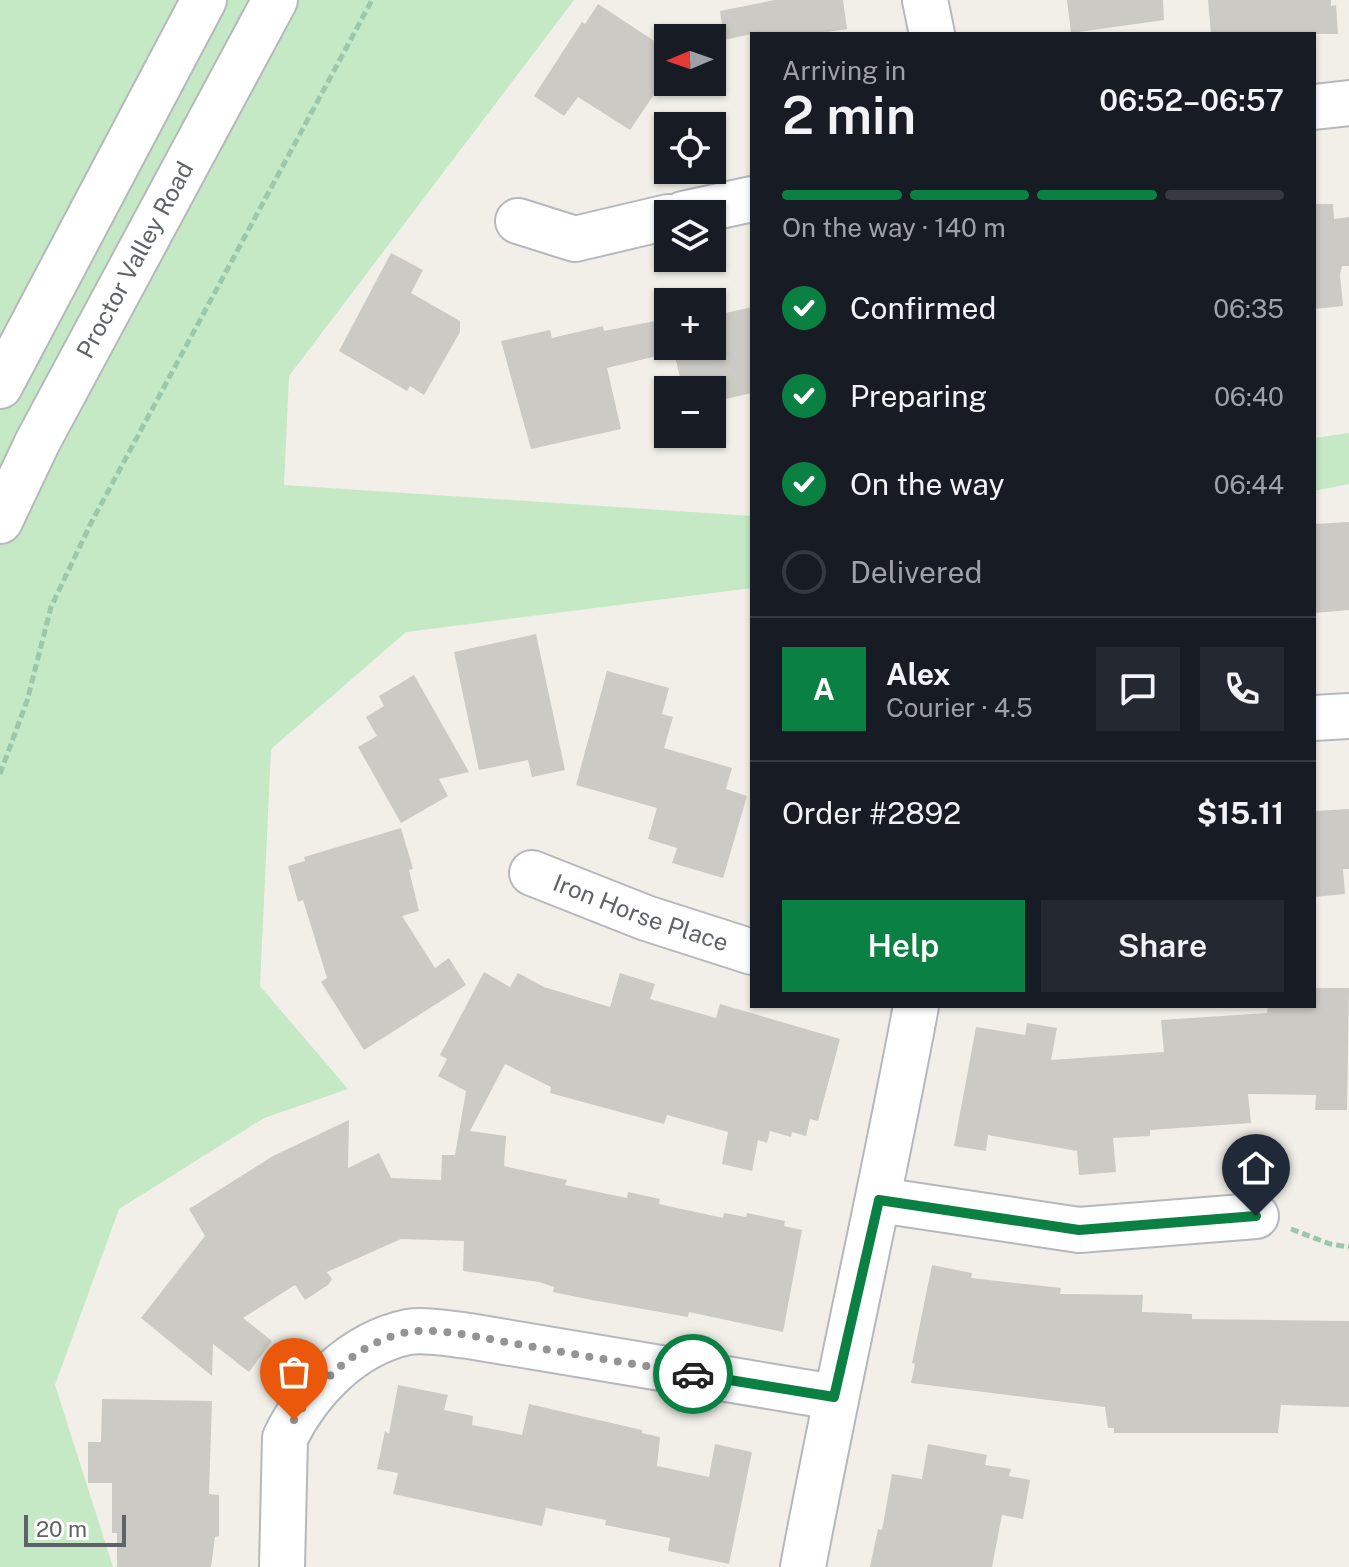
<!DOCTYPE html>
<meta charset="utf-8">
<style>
body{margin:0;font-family:"Public Sans",sans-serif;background:#242831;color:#f1f3f6;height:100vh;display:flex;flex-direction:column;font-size:30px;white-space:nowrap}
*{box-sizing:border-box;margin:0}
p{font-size:26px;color:#9ea1a6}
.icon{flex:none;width:44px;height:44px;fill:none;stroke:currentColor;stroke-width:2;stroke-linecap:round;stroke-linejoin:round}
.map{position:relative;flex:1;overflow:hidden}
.panel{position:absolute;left:750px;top:32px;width:566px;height:976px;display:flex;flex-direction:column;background:#171b24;border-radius:0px;box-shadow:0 2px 6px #0004}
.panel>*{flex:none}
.needle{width:52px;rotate:268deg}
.fabs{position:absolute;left:654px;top:24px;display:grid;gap:16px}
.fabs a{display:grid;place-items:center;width:72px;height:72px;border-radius:0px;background:#171b24;box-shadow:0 2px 6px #0004;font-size:40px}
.scale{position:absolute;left:24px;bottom:20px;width:102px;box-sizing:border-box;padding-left:8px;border:4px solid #5f6368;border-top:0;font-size:22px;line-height:28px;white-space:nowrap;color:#5f6368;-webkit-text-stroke:6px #fff;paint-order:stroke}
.pin{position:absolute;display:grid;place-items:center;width:68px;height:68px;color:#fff;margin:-82px -34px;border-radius:50% 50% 50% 0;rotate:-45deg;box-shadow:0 0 8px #0007}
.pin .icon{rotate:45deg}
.courier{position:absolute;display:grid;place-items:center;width:80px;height:80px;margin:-40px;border:6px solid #0b8043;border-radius:50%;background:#fff;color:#222;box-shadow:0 2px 10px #0007}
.head em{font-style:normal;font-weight:600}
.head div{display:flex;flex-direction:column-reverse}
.head{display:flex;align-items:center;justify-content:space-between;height:136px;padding:0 32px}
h1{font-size:52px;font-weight:600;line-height:60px}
.bar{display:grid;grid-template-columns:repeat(4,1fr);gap:12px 8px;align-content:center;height:96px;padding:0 32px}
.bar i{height:10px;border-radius:6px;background:#363941}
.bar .active{background:#0b8043}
.bar p{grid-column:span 4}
.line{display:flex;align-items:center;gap:20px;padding:0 32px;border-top:2px solid #363941}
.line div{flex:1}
.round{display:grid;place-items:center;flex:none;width:84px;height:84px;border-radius:0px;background:#242831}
ol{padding:0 32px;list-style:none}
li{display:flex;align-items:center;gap:24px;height:88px}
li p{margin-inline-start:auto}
li .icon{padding:8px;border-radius:50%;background:#0b8043;color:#fff;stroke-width:4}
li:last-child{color:#9ea1a6}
li i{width:44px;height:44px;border:4px solid #363941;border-radius:50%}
.primary-button{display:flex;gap:16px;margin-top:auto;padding:16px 32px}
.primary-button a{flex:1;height:92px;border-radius:0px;background:#0b8043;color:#fff;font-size:32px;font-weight:600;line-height:92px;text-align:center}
.primary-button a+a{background:#242831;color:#f1f3f6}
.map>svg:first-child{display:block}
</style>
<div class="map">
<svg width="1349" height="1567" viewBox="0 0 1349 1567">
<rect width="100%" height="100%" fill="#f1efe8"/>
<g fill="#c5e8c5">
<polygon points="0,0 574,0 289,376 284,485 752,516 752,588 406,632 271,749 260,986 348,1089 264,1118 119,1209 55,1385 113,1567 0,1567"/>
<polygon points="1349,433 1349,484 1314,491 1314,438"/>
</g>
<g fill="#cccac5">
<polygon points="775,0 843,0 847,29 814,34 752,34 724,40 720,11"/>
<polygon points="1067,0 1163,0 1164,20 1071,33"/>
<polygon points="1208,0 1331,0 1331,6 1336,5 1338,34 1211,34"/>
<polygon points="598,4 668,50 668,74 630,130 578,97 564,116 534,96 582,22 585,24"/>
<polygon points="1314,204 1333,204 1334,219 1349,217 1349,266 1342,266 1340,275 1343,306 1314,309"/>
<polygon points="391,253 423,270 411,293 460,321 460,332 424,395 410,386 407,391 339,351"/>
<polygon points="693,295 695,302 668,302 668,346 712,346 712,316 752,307 752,393 712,402 712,390 683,390 674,352 607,368 621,429 531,449 501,341 550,330 552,338 603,326 604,331 665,319 661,301"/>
<polygon points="1349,522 1349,610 1314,613 1314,524"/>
<polygon points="536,634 565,770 532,777 528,760 479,770 454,652"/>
<polygon points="607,671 669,688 662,714 673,717 664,748 732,768 726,789 747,796 723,878 672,863 677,848 648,839 657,808 576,785"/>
<polygon points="414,675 469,772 439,779 448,796 401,823 358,747 377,736 366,717 384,706 379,696"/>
<polygon points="1349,809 1349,869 1343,869 1345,894 1314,897 1314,811"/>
<polygon points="401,828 413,869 409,870 419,911 402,916 435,968 449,958 466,985 364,1050 321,982 327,978 303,900 298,902 288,866 305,861 304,857"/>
<polygon points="484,972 510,987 518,973 544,987 610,1007 620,973 655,984 650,999 716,1018 720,1004 840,1039 818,1121 810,1119 806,1136 792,1132 791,1137 770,1131 767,1143 758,1140 752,1171 722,1164 728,1132 667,1115 664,1124 550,1093 551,1087 505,1064 470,1131 506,1136 504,1166 567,1180 565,1185 627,1198 628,1192 660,1199 659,1204 723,1218 724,1213 746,1217 747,1213 785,1221 784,1226 802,1230 783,1332 689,1312 688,1317 592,1300 553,1292 554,1287 539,1282 463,1271 464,1241 401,1239 327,1272 332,1279 328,1285 305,1300 295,1285 243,1318 272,1341 249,1372 213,1344 212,1376 141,1318 205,1236 189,1209 273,1156 349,1120 348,1168 379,1153 391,1178 441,1180 442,1155 455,1155 466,1091 438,1076 447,1059 440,1055"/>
<polygon points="1314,988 1349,988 1347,1110 1315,1110 1316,1095 1248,1094 1251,1123 1150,1130 1150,1136 1113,1138 1116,1172 1079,1175 1077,1151 988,1135 986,1151 954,1146 976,1027 1025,1035 1027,1023 1057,1028 1051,1060 1164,1052 1161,1020 1267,1013 1268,1006 1314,1006"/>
<polygon points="932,1265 972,1273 971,1278 1061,1288 1060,1294 1143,1295 1142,1312 1192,1314 1192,1319 1349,1321 1349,1407 1281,1405 1278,1433 1114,1433 1114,1428 1108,1428 1105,1407 911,1383 915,1364 912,1363"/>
<polygon points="398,1385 448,1395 444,1410 473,1416 472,1425 522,1435 529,1404 642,1430 642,1433 660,1437 657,1466 709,1477 715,1444 752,1452 729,1564 668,1551 670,1538 605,1525 606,1520 546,1508 542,1526 393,1494 398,1473 377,1469 385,1431 389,1434"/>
<polygon points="102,1399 212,1401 209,1494 219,1495 219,1536 215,1537 211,1567 117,1567 117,1533 112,1533 112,1483 88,1483 88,1442 101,1442"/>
<polygon points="928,1444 987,1455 985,1465 1011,1469 1009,1476 1030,1480 1023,1519 1002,1515 992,1567 870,1567 878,1529 882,1530 892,1474 922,1479"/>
</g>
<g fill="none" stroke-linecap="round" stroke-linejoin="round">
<g stroke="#b5b8bc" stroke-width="48">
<g id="minor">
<polyline points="925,0 932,34"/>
<polyline points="1314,107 1349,103"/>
<polyline points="683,214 752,199"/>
<polyline points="518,221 575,239 668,217"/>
<polyline points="0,386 204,0"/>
<path id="s1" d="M0 521 38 441 275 0"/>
<polyline points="1314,718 1349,716"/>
<path id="s2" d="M532 873 646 918 752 952"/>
<polyline points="879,1200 1079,1230 1256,1216"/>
<path d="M282 1567 285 1438C309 1389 352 1344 408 1332 426 1329 450 1334 469 1336L834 1397"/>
<path d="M803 1567C838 1379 881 1194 916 1006"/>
</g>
</g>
<g stroke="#9cc7a9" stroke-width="5" stroke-dasharray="8 4" stroke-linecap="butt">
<polyline points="0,774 27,701 51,607 91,523 372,0"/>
<polyline points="1291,1229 1330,1244 1349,1247"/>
</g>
<use href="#minor" stroke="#fff" stroke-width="44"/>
</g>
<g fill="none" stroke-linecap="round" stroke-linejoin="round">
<path stroke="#929495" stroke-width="8" stroke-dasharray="0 14.4" d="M294 1420C320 1380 359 1342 408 1332 438 1327 487 1339 517 1344 576 1355 635 1364 693 1374"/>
<polyline stroke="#0b8043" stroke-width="10" points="693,1374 834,1397 879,1200 1079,1230 1256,1216"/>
</g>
<g text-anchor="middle" stroke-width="6" stroke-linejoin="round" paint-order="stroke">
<g font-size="24" fill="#5f6368" stroke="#fff">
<text dy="8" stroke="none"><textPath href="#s1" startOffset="294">Proctor Valley Road</textPath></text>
<text dy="8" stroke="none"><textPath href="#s2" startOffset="116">Iron Horse Place</textPath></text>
</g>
</g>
</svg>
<div class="fabs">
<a><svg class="needle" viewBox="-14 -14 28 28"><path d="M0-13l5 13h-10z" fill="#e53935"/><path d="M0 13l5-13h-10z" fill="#9ea1a6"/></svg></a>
<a><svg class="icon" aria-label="locate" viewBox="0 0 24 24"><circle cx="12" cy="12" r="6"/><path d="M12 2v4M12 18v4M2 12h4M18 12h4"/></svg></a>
<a><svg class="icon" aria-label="layers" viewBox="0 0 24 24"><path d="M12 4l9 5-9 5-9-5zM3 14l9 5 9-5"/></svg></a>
<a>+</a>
<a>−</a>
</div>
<div class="scale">20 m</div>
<div class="pin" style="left:294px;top:1420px;background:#ea580c"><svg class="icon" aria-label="bag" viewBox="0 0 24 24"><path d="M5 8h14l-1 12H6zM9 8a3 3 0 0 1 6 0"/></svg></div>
<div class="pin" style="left:1256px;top:1216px;background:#1f2937"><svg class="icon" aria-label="home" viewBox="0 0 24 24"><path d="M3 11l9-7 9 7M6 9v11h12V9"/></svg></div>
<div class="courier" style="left:693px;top:1374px"><svg class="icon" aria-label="car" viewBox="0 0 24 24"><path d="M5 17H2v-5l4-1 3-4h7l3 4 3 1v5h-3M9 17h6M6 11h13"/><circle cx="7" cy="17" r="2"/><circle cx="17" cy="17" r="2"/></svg></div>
<section class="panel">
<div class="head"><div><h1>2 min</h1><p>Arriving in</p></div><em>06:52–06:57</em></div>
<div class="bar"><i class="active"></i><i class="active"></i><i class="active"></i><i></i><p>On the way · 140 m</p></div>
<ol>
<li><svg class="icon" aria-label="check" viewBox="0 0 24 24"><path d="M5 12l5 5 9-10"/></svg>Confirmed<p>06:35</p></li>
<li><svg class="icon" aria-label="check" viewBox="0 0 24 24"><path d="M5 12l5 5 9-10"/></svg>Preparing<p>06:40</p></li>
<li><svg class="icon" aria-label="check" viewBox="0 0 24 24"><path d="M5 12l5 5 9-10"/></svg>On the way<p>06:44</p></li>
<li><i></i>Delivered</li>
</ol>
<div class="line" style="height:144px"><b class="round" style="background:#0b8043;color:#fff">A</b><div><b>Alex</b><p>Courier · 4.5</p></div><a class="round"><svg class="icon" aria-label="chat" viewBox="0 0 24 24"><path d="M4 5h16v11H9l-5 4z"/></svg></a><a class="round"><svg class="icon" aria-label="phone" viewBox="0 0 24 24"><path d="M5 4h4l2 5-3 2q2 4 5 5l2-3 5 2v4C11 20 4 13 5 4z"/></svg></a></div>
<div class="line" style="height:104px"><div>Order #2892</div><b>$15.11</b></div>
<div class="primary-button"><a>Help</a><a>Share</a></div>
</section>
</div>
